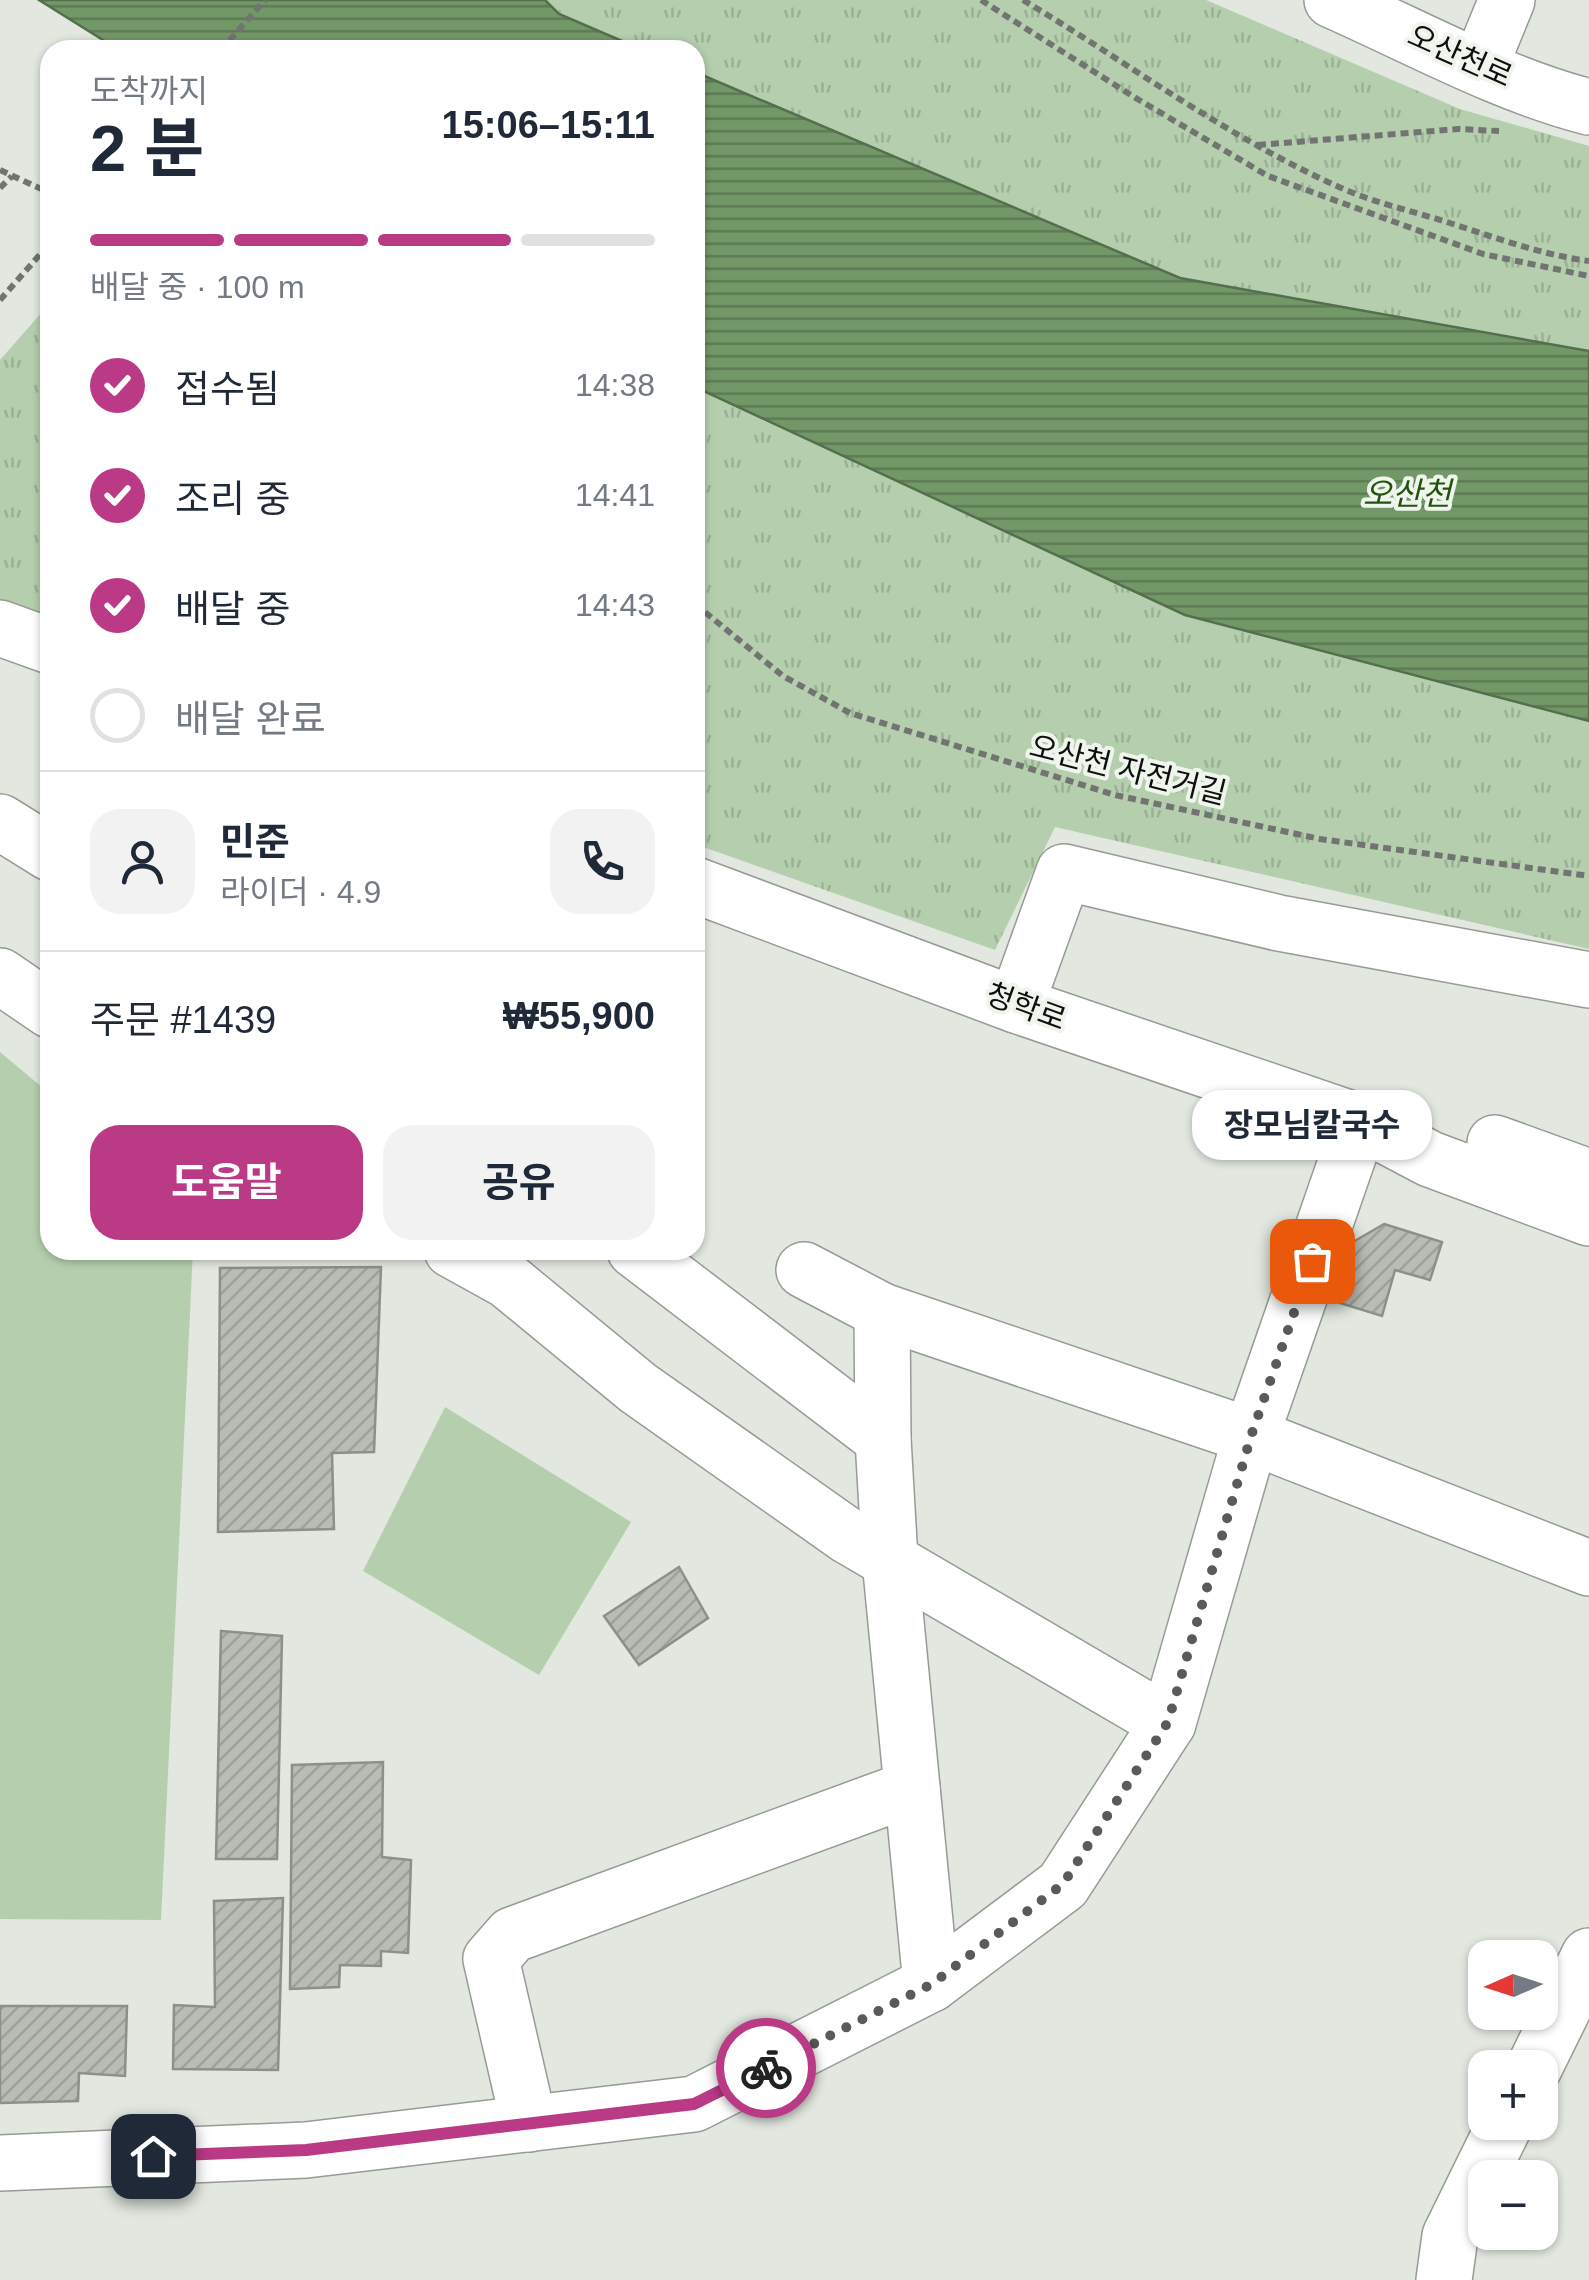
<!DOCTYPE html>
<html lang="ko">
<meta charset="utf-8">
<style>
body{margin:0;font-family:Helvetica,"Noto Sans KR",sans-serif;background:#f2f2f3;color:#1f2937;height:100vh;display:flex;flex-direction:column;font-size:38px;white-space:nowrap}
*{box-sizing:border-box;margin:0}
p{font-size:32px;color:#747a83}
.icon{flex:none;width:55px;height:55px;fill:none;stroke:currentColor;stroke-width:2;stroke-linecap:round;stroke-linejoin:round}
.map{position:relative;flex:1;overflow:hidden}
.sheet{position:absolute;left:40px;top:40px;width:665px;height:1220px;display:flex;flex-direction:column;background:#fff;border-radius:30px;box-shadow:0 2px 8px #0004}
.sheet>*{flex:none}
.needle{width:65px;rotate:267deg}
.fabs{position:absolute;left:1468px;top:1940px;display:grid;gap:20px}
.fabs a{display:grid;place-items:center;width:90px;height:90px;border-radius:20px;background:#fff;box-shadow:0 2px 8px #0004;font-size:50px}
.pin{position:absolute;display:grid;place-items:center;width:85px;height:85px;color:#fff;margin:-42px;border-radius:20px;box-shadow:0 5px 15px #0006}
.courier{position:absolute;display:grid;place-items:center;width:100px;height:100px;margin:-50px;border:8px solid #ba3a85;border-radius:50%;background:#fff;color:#222;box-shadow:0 2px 12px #0007}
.bubble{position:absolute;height:70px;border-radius:30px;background:#fff;box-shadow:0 2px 8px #0004;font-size:32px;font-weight:700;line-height:70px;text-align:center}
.overview em{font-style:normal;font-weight:700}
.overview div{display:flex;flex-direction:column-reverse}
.overview{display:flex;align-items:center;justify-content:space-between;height:170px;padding:0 50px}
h1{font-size:65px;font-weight:700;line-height:75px}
.bar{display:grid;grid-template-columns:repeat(4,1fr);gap:15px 10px;align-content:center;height:120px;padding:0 50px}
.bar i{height:12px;border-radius:8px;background:#e0e1e3}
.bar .active{background:#ba3a85}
.bar p{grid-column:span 4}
.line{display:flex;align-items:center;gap:25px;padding:0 50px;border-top:2px solid #e0e1e3}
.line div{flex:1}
.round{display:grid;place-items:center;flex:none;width:105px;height:105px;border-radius:30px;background:#f2f2f3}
ol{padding:0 50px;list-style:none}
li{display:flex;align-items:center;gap:30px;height:110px}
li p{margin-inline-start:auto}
li .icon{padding:10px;border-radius:50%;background:#ba3a85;color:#fff;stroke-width:4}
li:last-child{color:#747a83}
li i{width:55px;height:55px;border:5px solid #e0e1e3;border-radius:50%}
.button{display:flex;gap:20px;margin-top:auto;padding:20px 50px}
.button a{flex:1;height:115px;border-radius:30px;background:#ba3a85;color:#fff;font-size:40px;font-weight:700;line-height:115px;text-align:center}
.button a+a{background:#f2f2f3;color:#1f2937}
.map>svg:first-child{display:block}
</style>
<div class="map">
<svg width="1589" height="2280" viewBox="0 0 1589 2280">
<defs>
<pattern id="park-tufts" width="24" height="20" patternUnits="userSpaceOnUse" patternTransform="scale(2.5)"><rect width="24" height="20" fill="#b5cfae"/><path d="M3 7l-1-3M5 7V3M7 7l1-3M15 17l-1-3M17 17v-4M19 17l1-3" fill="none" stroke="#9ab194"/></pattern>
<pattern id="water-rules" width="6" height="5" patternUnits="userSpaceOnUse" patternTransform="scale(2.5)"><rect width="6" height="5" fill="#739868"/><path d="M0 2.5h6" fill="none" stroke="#5d7a54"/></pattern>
<pattern id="building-hatch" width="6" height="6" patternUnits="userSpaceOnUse" patternTransform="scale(2.5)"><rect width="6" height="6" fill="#b7bdb5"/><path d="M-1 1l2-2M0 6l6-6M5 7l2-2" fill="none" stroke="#9ca19a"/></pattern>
</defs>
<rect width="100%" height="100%" fill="#e2e7e0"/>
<g fill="#b5cfae">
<polygon points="0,1052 50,1094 50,1250 193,1250 161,1920 0,1919"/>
<polygon points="445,1407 631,1522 539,1675 363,1571"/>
</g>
<g fill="url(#park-tufts)">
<polygon points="318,0 1206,0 1460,109 1589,146 1589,949 1055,827 995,950 695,844 695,50 274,50"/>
<polygon points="50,303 50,617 0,600 0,360"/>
</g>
<g fill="url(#water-rules)" stroke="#546f4d" stroke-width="2.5">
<polygon points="39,0 545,0 559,14 643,50 119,50"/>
<polygon points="695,72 1180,278 1589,351 1589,721 1185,615 695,387"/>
</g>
<g fill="url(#building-hatch)" stroke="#8b918a" stroke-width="2.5">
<polygon points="1384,1224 1442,1242 1430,1280 1395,1270 1382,1316 1330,1300 1346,1246"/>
<polygon points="381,1267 374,1452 332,1453 334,1529 218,1532 220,1268"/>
<polygon points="679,1567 708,1618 639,1665 604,1616"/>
<polygon points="221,1631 282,1636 277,1859 216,1859"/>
<polygon points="383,1762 382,1857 411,1860 408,1953 381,1951 381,1966 340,1965 339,1987 290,1989 292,1765"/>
<polygon points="283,1898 278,2070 173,2069 174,2005 215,2007 214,1901"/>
<polygon points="0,2006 127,2006 125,2076 79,2073 78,2101 0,2103"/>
</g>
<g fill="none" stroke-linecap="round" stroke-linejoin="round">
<g stroke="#969c95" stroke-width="58">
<g id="minor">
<polyline points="1480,66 1507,0"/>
<polyline points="0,628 50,646"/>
<polyline points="0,822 50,853"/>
<polyline points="695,885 1016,1005 1360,1122 1430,1159 1589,1218"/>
<polyline points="0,976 50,1010"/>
<polyline points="1016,1005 1064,872 1279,923 1589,980"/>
<polyline points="1360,1122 1251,1436 1589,1568"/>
<polyline points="1495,1143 1589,1177"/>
<polyline points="452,1250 508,1281 638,1388 848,1536 1168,1723"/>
<polyline points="635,1250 883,1439"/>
<polyline points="882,1311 883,1439 890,1560 931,1984"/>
<polyline points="1534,2068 1589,1956"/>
<polyline points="529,2124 491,1959 512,1935 912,1788"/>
<polyline points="0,2163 306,2150 694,2104 931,1984 1063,1885 1168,1723 1251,1436 882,1311 804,1270"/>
<polyline points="1444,2280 1450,2236 1506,2122"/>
</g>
</g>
<g stroke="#969c95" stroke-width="58">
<path id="major" d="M1332 0C1416 37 1500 84 1589 107"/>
</g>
<g stroke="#717470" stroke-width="6" stroke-dasharray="8 5" stroke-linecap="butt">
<polyline points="981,0 1134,97 1268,176 1483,254 1589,276"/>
<path d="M1023 0C1128 63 1227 137 1339 187 1376 204 1418 212 1456 225 1500 239 1543 255 1589 261"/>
<polyline points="221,50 265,0"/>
<polyline points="1258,145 1458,129 1499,131"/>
<polyline points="0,170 50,193"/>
<polyline points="0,188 12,176"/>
<polyline points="0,300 50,243"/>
<polyline points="695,604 783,676 850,713 1115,795 1320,839 1589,876"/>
</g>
<use href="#minor" stroke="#fff" stroke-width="55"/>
<use href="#major" stroke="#fff" stroke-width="55"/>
</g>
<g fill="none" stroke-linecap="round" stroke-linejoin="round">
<polyline stroke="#585b57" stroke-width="10" stroke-dasharray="0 18" points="766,2068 932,1984 1063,1884 1168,1722 1251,1436 1312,1261"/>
<polyline stroke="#ba3a85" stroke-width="12" points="153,2156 306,2150 694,2104 766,2068"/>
</g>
<g text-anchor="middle" stroke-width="8" stroke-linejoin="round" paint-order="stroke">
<g font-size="30" fill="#0d0f0d" stroke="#eff5ed">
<text transform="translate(1460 56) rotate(24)" y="10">오산천로</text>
<text transform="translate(1128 770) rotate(14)" y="10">오산천 자전거길</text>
<text transform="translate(1026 1007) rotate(20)" y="10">청학로</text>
</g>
<g font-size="32" font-style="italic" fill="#22530e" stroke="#eff5ed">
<text x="1407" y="505">오산천</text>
</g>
</g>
</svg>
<div class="fabs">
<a><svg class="needle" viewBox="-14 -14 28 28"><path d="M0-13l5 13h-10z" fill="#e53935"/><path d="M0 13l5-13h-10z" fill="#747a83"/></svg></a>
<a>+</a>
<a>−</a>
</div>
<div class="pin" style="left:1312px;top:1261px;background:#ea580c"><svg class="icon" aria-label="bag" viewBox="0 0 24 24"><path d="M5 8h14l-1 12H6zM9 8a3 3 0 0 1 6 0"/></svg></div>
<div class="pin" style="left:153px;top:2156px;background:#1f2937"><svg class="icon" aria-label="home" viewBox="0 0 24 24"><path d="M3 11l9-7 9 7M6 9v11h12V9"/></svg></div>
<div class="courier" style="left:766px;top:2068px"><svg class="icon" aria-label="bike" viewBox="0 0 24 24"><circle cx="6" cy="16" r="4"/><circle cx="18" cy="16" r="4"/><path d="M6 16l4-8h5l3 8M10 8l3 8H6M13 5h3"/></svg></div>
<div class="bubble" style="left:1192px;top:1090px;width:240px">장모님칼국수</div>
<section class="sheet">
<div class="overview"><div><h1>2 분</h1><p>도착까지</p></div><em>15:06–15:11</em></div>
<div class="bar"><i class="active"></i><i class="active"></i><i class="active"></i><i></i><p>배달 중 · 100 m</p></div>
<ol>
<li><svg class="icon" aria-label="check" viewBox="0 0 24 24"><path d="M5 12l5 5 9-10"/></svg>접수됨<p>14:38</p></li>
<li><svg class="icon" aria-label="check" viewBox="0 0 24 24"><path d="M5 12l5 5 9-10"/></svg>조리 중<p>14:41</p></li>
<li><svg class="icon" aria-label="check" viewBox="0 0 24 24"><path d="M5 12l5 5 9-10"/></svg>배달 중<p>14:43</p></li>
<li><i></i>배달 완료</li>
</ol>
<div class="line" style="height:180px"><a class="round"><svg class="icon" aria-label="person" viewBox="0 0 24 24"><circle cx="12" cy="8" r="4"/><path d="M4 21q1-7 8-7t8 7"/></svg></a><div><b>민준</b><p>라이더 · 4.9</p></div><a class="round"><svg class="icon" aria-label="phone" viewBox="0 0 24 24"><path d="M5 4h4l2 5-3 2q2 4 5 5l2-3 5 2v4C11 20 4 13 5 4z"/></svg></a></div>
<div class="line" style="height:130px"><div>주문 #1439</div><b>₩55,900</b></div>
<div class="button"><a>도움말</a><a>공유</a></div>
</section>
</div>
